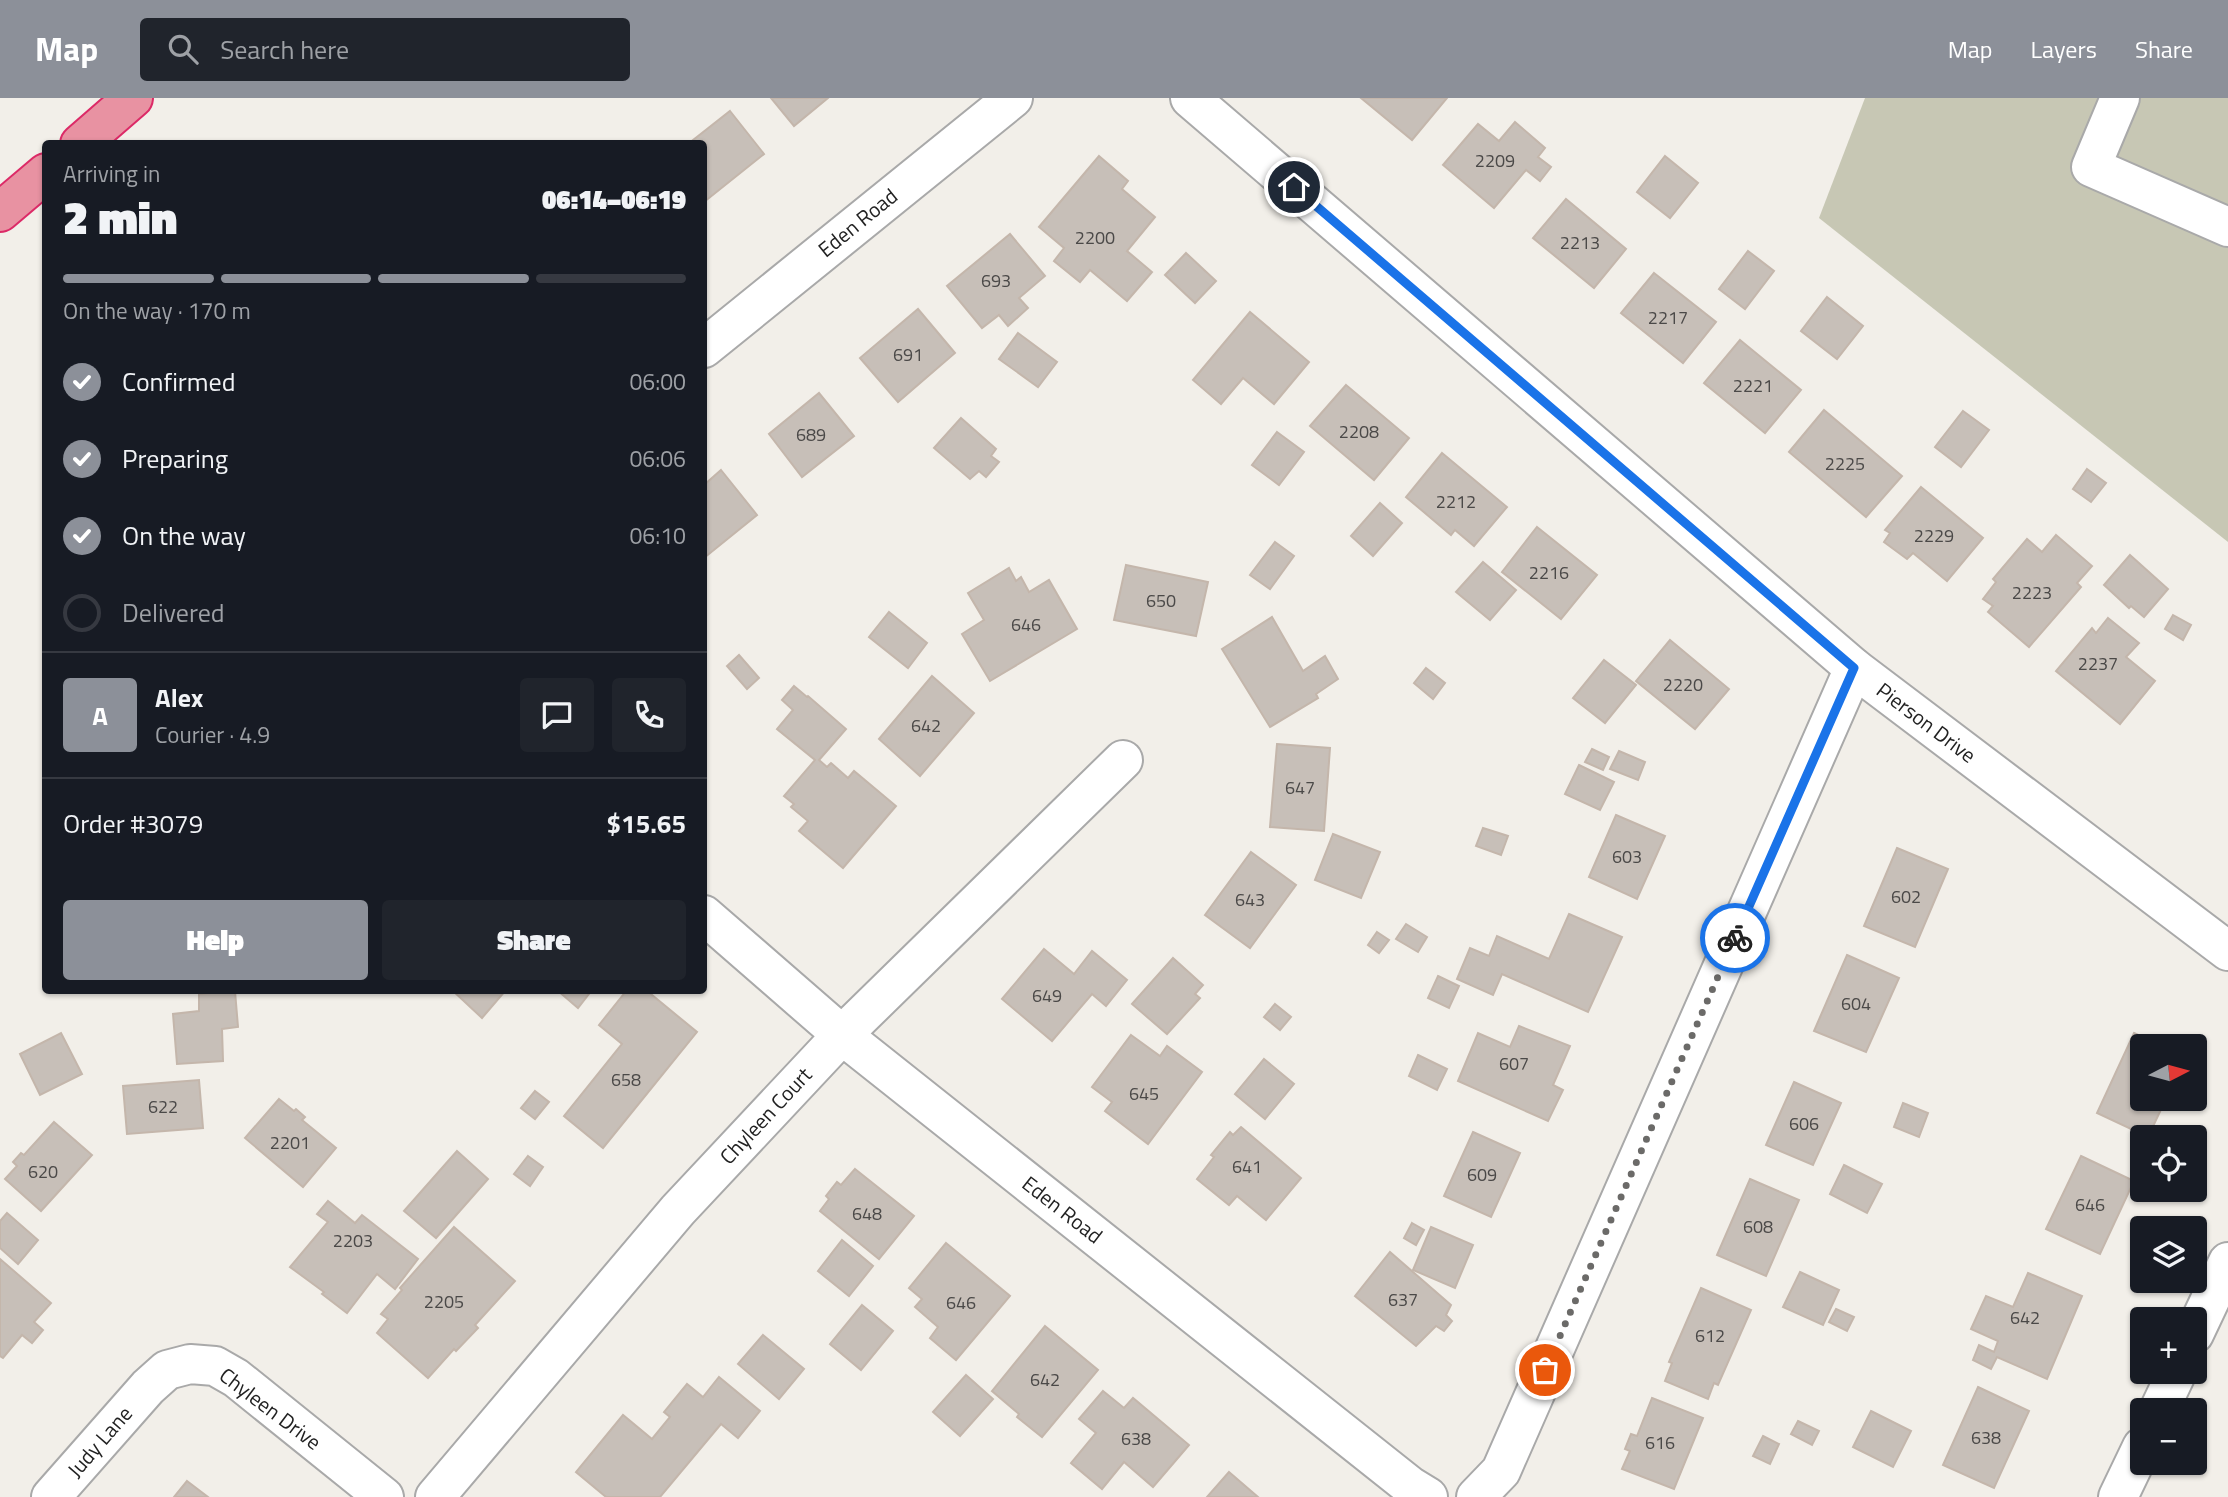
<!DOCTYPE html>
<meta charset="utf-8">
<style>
body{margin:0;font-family:"Titillium Web",sans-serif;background:#20242c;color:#f1f3f6;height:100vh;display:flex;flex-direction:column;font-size:26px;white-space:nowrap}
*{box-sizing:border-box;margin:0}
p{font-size:23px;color:#9ea1a6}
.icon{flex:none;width:38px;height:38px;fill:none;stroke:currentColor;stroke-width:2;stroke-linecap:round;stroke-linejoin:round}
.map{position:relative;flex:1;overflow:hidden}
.sheet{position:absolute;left:42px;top:42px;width:665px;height:854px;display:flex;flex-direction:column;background:#171b24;border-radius:7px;box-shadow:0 2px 5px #0004}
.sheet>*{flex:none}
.needle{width:46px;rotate:84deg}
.fabs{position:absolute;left:2130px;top:936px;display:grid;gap:14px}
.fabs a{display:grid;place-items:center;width:77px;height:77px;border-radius:7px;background:#171b24;box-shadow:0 2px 5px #0004;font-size:35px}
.pin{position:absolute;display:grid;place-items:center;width:60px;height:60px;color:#fff;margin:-30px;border:4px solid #fff;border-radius:50%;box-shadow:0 2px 7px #0007}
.courier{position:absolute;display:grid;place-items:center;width:70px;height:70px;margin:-35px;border:5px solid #1a73e8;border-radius:50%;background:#fff;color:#222;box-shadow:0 2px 9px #0007}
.headline em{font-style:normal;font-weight:800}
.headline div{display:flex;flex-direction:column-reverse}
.headline{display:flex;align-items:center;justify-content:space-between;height:119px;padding:0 21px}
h1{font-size:46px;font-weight:800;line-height:52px}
.bar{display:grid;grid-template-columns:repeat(4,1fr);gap:10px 7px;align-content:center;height:84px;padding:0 21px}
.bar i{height:9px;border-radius:5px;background:#363941}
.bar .current{background:#8c9099}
.bar p{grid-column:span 4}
.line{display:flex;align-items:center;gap:18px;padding:0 21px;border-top:2px solid #363941}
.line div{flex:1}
.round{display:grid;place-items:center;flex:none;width:74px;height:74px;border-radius:7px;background:#20242c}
ol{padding:0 21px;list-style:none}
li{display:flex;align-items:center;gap:21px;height:77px}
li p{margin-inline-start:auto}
li .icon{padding:7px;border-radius:50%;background:#8c9099;color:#fff;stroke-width:4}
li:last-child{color:#9ea1a6}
li i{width:38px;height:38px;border:4px solid #363941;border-radius:50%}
.primary-button{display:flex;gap:14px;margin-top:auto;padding:14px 21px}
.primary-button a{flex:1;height:80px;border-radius:7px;background:#8c9099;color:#fff;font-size:28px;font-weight:800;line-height:80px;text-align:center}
.primary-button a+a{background:#20242c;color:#f1f3f6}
header{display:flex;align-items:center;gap:42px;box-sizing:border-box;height:98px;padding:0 35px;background:#8c9099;color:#fff}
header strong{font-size:33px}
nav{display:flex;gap:38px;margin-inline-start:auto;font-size:24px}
.search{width:490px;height:63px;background:#20242c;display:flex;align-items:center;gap:18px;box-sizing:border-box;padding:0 24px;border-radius:7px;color:#9ea1a6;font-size:26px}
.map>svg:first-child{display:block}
</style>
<header>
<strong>Map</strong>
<div class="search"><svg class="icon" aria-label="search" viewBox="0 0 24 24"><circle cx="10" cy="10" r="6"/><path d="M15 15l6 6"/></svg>Search here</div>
<nav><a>Map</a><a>Layers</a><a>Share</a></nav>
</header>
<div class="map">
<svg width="2228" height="1399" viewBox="0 0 2228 1399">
<rect width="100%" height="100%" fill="#f2efe9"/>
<polygon fill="#c7c7b4" points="1865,0 2228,0 2228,444 1819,120"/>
<g fill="#c7bfb8" stroke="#c4b6ab" stroke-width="2">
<polygon points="771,0 828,0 794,28"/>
<polygon points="1361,0 1447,0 1412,42"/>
<polygon points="730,13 764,56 704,104 704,46 688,46"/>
<polygon points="1515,24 1545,50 1538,59 1551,69 1540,83 1526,72 1494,110 1443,67 1478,26 1499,43"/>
<polygon points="1099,58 1128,83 1122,91 1155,119 1127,153 1152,174 1127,203 1090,172 1080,184 1054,163 1064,150 1039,129"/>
<polygon points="1665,58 1698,85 1670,120 1637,94"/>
<polygon points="1566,101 1626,151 1594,190 1533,140"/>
<polygon points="1010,136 1045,178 1019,200 1028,210 1008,228 999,217 982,230 947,188"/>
<polygon points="1748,153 1774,173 1745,211 1719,191"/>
<polygon points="1186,155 1216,183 1195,205 1165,177"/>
<polygon points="1654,175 1716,224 1683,265 1621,215"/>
<polygon points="1827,199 1863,228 1837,261 1801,233"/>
<polygon points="918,211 955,255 898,304 860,260"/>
<polygon points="1250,214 1309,264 1274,306 1243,280 1221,306 1193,282"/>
<polygon points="1018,235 1057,264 1038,289 999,261"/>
<polygon points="1740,242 1801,292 1765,335 1704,285"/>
<polygon points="1346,287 1409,340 1374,382 1310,328"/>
<polygon points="819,295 854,338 802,379 769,336"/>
<polygon points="1824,312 1902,378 1866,419 1789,354"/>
<polygon points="1963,313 1989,332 1961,369 1935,349"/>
<polygon points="961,320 996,351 991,358 999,364 986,379 979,373 970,381 934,350"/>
<polygon points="1277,334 1304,354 1279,387 1252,367"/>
<polygon points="1442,355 1507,409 1474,448 1455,432 1451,437 1406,399"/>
<polygon points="2087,371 2106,385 2091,404 2073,391"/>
<polygon points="721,372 757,417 704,460 704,387"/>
<polygon points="1921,389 1983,440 1947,483 1913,455 1907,461 1884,444 1890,435 1885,432"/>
<polygon points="1380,405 1402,425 1373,458 1351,438"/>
<polygon points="1537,429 1597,477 1561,521 1502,474"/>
<polygon points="2056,437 2092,468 2077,485 2081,489 2029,549 1988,514 1993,508 1983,501 1996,484 1993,481 2027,441 2042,454"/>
<polygon points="1275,444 1294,458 1270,491 1250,477"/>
<polygon points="2130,457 2168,491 2144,519 2131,508 2129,510 2104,487"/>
<polygon points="1483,464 1516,492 1490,522 1456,494"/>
<polygon points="1126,467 1208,484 1196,538 1114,522"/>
<polygon points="1009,470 1016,483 1021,479 1029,494 1049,482 1077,531 990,583 962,536 984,522 968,495"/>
<polygon points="889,514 927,545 908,570 869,539"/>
<polygon points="2173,517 2191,527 2183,542 2165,531"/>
<polygon points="1272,519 1303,573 1325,558 1338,581 1316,596 1318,600 1270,629 1222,551"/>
<polygon points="2108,520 2139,545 2126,559 2155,583 2120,626 2056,573 2092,530 2096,535"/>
<polygon points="1670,542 1729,591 1695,631 1636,583"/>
<polygon points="739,557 759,580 747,591 727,568"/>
<polygon points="1604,562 1636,587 1605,625 1573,600"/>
<polygon points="1426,570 1445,585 1433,601 1414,585"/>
<polygon points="932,578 974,615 920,678 879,641"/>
<polygon points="794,588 807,599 808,598 846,631 819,662 827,669 831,665 848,680 854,673 896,708 843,770 799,733 808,723 791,709 794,706 784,698 815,662 777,631 793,612 782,602"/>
<polygon points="1277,646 1330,650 1324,733 1270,729"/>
<polygon points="1592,651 1609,659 1603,672 1585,664"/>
<polygon points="1619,653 1645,664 1638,682 1610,671"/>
<polygon points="1579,667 1614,684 1600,712 1565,696"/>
<polygon points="1616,717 1665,738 1637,801 1589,779"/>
<polygon points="1483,730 1508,738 1501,757 1476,748"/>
<polygon points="1333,736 1380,754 1361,800 1315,782"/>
<polygon points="1897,750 1948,771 1915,849 1864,828"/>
<polygon points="1251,754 1296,787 1250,850 1205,817"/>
<polygon points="1569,816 1622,839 1588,914 1502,876 1493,897 1457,881 1470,850 1489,858 1497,838 1549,861"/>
<polygon points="1406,826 1427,839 1418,854 1396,841"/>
<polygon points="1377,834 1389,842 1379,855 1368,847"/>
<polygon points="1044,851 1074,876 1092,853 1127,882 1106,908 1092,896 1052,943 1002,901"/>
<polygon points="1847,857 1899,880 1866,954 1814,933"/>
<polygon points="1173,860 1203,887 1195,896 1200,900 1167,936 1132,906"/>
<polygon points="1438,878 1459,888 1449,910 1428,900"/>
<polygon points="452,892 506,892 482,920"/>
<polygon points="557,892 592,892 578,910"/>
<polygon points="627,892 646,892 697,934 603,1050 564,1018 622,946 599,927"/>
<polygon points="235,893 238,929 222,931 223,963 177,966 173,916 199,913 199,896"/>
<polygon points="1275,906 1291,919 1280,932 1264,919"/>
<polygon points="1519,928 1570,948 1553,987 1563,992 1548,1023 1458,983 1478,935 1510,949"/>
<polygon points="61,935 82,976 40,997 20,956"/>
<polygon points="2134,935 2162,948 2142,948 2142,1001 2166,1001 2148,1039 2097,1015"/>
<polygon points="1131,937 1160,958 1167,948 1202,974 1148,1046 1105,1013 1112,1004 1092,989"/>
<polygon points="1418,957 1447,971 1437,992 1409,978"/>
<polygon points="1264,961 1294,986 1265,1021 1235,996"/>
<polygon points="199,982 203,1030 127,1036 123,988"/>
<polygon points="1794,984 1841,1005 1813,1067 1766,1047"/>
<polygon points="535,993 549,1004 535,1021 521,1010"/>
<polygon points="279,1001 294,1013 296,1011 305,1019 302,1022 336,1050 303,1089 245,1040"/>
<polygon points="1903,1005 1928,1015 1919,1039 1894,1029"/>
<polygon points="54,1024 92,1057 41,1113 5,1081 17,1068 13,1064 21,1055 24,1057"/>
<polygon points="1241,1029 1301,1080 1266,1122 1237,1098 1229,1107 1197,1081 1214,1059 1211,1057 1230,1034 1233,1037"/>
<polygon points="1473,1034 1520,1055 1491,1119 1444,1098"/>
<polygon points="457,1053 488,1081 436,1140 404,1113"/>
<polygon points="528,1058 543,1069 530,1088 514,1076"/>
<polygon points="2081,1058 2134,1083 2100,1156 2046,1131"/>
<polygon points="1844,1067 1882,1086 1867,1115 1830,1096"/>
<polygon points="855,1071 914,1118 879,1161 820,1113 829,1101 826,1098 837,1084 841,1087"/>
<polygon points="1750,1081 1799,1102 1766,1178 1717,1157"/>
<polygon points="328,1103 355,1125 362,1117 418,1161 395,1191 377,1176 347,1215 322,1196 324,1194 290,1169 328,1124 317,1116"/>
<polygon points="7,1115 38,1142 18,1166 0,1150 0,1123"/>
<polygon points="1412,1125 1424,1132 1416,1147 1404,1140"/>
<polygon points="454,1129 515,1183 475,1227 478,1230 456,1253 454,1251 428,1280 377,1235 388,1221 381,1216 402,1192 400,1190"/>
<polygon points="1431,1129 1473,1147 1455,1190 1413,1172"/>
<polygon points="842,1142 873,1168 849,1198 818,1173"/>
<polygon points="946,1145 1010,1198 956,1262 930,1240 938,1229 915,1209 922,1201 909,1190"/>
<polygon points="1390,1154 1451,1207 1446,1217 1452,1223 1444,1233 1436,1228 1416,1248 1355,1198"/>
<polygon points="0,1161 51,1205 34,1224 43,1232 32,1245 22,1237 3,1260 0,1258"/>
<polygon points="1800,1174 1839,1192 1823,1227 1783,1209"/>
<polygon points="2028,1175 2082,1198 2047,1281 1997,1259 1991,1271 1973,1262 1979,1247 1994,1254 1998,1243 1971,1231 1986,1198 2013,1209"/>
<polygon points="1701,1190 1751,1212 1718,1287 1714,1285 1708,1301 1665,1283 1672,1265 1669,1264"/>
<polygon points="862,1207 893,1233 861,1272 830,1246"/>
<polygon points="1836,1211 1854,1219 1847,1233 1829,1224"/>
<polygon points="1045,1228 1098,1272 1042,1339 1017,1319 1019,1316 992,1293"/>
<polygon points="763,1237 804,1271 779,1301 738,1266"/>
<polygon points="966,1277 993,1301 960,1338 933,1314"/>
<polygon points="719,1279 760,1313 738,1340 721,1326 660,1399 606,1399 576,1374 623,1317 652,1341 670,1319 664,1314 687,1286 703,1299"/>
<polygon points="1978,1289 2029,1313 1994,1390 1943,1367"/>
<polygon points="1103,1293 1124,1310 1133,1300 1189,1347 1153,1389 1124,1364 1102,1391 1071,1365 1096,1335 1079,1321"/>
<polygon points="1652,1300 1703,1320 1674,1391 1622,1371 1630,1353 1625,1351 1631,1336 1637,1338"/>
<polygon points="1871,1313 1911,1333 1893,1369 1853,1349"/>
<polygon points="1798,1323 1819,1333 1812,1347 1791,1336"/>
<polygon points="1763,1338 1779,1346 1770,1366 1753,1358"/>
<polygon points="1229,1374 1258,1399 1207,1399"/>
<polygon points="187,1383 208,1399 174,1399"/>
</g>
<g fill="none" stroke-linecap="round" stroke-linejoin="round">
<g stroke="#a9a9a9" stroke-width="42">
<g id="minor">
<polyline points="1190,0 1854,570 2228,853"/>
<polyline points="2120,0 2091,69 2228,129"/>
<polyline points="704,250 1013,0"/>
<polyline points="704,817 842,937 1410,1388 1428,1399"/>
<polyline points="2194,1236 2228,1164"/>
<polyline points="2159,1312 2177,1274"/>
<polyline points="51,1399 148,1289 167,1272 190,1266 215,1268 236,1280 384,1399"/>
<polyline points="435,1399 678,1112 842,937 1123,662"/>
<polyline points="1476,1399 1501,1373 1854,570"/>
<polyline points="2118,1399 2142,1349"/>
</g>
</g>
<g stroke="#dc2a67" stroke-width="42">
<g id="highway">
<polyline points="80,46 133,0"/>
<polyline points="0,114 46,75"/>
</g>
</g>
<use href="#minor" stroke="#fff" stroke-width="38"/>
<use href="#highway" stroke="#e892a2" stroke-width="38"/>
</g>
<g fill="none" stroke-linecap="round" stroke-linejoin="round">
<polyline stroke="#6b6a68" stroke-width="7" stroke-dasharray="0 12.6" points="1545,1272 1735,840"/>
<polyline stroke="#1a73e8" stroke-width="9" points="1294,89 1854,570 1735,840"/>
</g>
<g text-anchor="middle" stroke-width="6" stroke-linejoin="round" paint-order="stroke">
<g font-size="18" fill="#4b4948">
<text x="1495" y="69">2209</text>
<text x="1095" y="146">2200</text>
<text x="1580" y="151">2213</text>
<text x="996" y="189">693</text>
<text x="1668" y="226">2217</text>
<text x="908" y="263">691</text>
<text x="1753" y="294">2221</text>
<text x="1359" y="340">2208</text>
<text x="811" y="343">689</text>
<text x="1845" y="372">2225</text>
<text x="1456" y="410">2212</text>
<text x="1934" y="444">2229</text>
<text x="1549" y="481">2216</text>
<text x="2032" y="501">2223</text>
<text x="1161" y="509">650</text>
<text x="1026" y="533">646</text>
<text x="2098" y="572">2237</text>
<text x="1683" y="593">2220</text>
<text x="926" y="634">642</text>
<text x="1300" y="696">647</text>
<text x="1627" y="765">603</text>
<text x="1906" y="805">602</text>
<text x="1250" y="808">643</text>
<text x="1047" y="904">649</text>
<text x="1856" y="912">604</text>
<text x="1514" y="972">607</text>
<text x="626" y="988">658</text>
<text x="1144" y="1002">645</text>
<text x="163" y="1015">622</text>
<text x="1804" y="1032">606</text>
<text x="290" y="1051">2201</text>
<text x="1247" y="1075">641</text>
<text x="43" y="1080">620</text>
<text x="1482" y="1083">609</text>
<text x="2090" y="1113">646</text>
<text x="867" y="1122">648</text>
<text x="1758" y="1135">608</text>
<text x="353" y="1149">2203</text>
<text x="1403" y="1208">637</text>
<text x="444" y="1210">2205</text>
<text x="961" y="1211">646</text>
<text x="2025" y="1226">642</text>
<text x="1710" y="1244">612</text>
<text x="1045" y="1288">642</text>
<text x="1986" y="1346">638</text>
<text x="1136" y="1347">638</text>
<text x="1660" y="1351">616</text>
</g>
<g font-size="21" fill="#222" stroke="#fff">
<text transform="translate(858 125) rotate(-39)" y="7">Eden Road</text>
<text transform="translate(1926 625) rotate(37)" y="7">Pierson Drive</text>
<text transform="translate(766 1018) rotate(-47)" y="7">Chyleen Court</text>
<text transform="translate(1062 1112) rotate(38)" y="7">Eden Road</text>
<text transform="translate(270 1311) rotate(37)" y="7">Chyleen Drive</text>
<text transform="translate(100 1344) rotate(-49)" y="7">Judy Lane</text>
</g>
</g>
</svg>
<div class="fabs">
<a><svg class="needle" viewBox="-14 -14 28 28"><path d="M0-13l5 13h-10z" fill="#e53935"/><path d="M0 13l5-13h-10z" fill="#9ea1a6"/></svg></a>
<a><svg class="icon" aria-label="locate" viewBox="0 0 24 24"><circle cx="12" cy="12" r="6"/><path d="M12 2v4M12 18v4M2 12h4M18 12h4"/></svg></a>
<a><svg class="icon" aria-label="layers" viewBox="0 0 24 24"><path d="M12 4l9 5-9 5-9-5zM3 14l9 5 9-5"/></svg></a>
<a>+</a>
<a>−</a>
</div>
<div class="pin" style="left:1545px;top:1272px;background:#ea580c"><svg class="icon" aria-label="bag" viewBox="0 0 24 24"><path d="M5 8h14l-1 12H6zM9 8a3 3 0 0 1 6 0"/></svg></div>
<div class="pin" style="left:1294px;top:89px;background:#1f2937"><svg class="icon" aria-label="home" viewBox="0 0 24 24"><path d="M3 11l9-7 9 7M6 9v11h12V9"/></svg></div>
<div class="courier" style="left:1735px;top:840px"><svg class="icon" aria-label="bike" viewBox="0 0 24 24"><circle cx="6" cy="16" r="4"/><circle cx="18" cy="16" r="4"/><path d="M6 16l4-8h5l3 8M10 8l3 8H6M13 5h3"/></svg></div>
<section class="sheet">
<div class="headline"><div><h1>2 min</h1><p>Arriving in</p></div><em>06:14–06:19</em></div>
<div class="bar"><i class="current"></i><i class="current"></i><i class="current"></i><i></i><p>On the way · 170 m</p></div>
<ol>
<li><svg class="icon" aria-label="check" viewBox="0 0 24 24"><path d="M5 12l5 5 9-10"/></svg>Confirmed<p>06:00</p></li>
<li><svg class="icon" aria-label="check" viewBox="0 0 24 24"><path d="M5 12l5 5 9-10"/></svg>Preparing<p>06:06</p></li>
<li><svg class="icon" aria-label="check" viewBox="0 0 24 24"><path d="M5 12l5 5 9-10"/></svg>On the way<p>06:10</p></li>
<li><i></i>Delivered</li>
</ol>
<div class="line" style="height:126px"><b class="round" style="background:#8c9099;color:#fff">A</b><div><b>Alex</b><p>Courier · 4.9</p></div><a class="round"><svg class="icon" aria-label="chat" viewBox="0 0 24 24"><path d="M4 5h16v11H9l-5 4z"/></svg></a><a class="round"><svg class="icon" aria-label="phone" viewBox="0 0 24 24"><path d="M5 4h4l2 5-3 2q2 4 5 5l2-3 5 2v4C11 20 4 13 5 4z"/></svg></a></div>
<div class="line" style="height:91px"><div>Order #3079</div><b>$15.65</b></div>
<div class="primary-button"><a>Help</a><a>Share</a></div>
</section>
</div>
